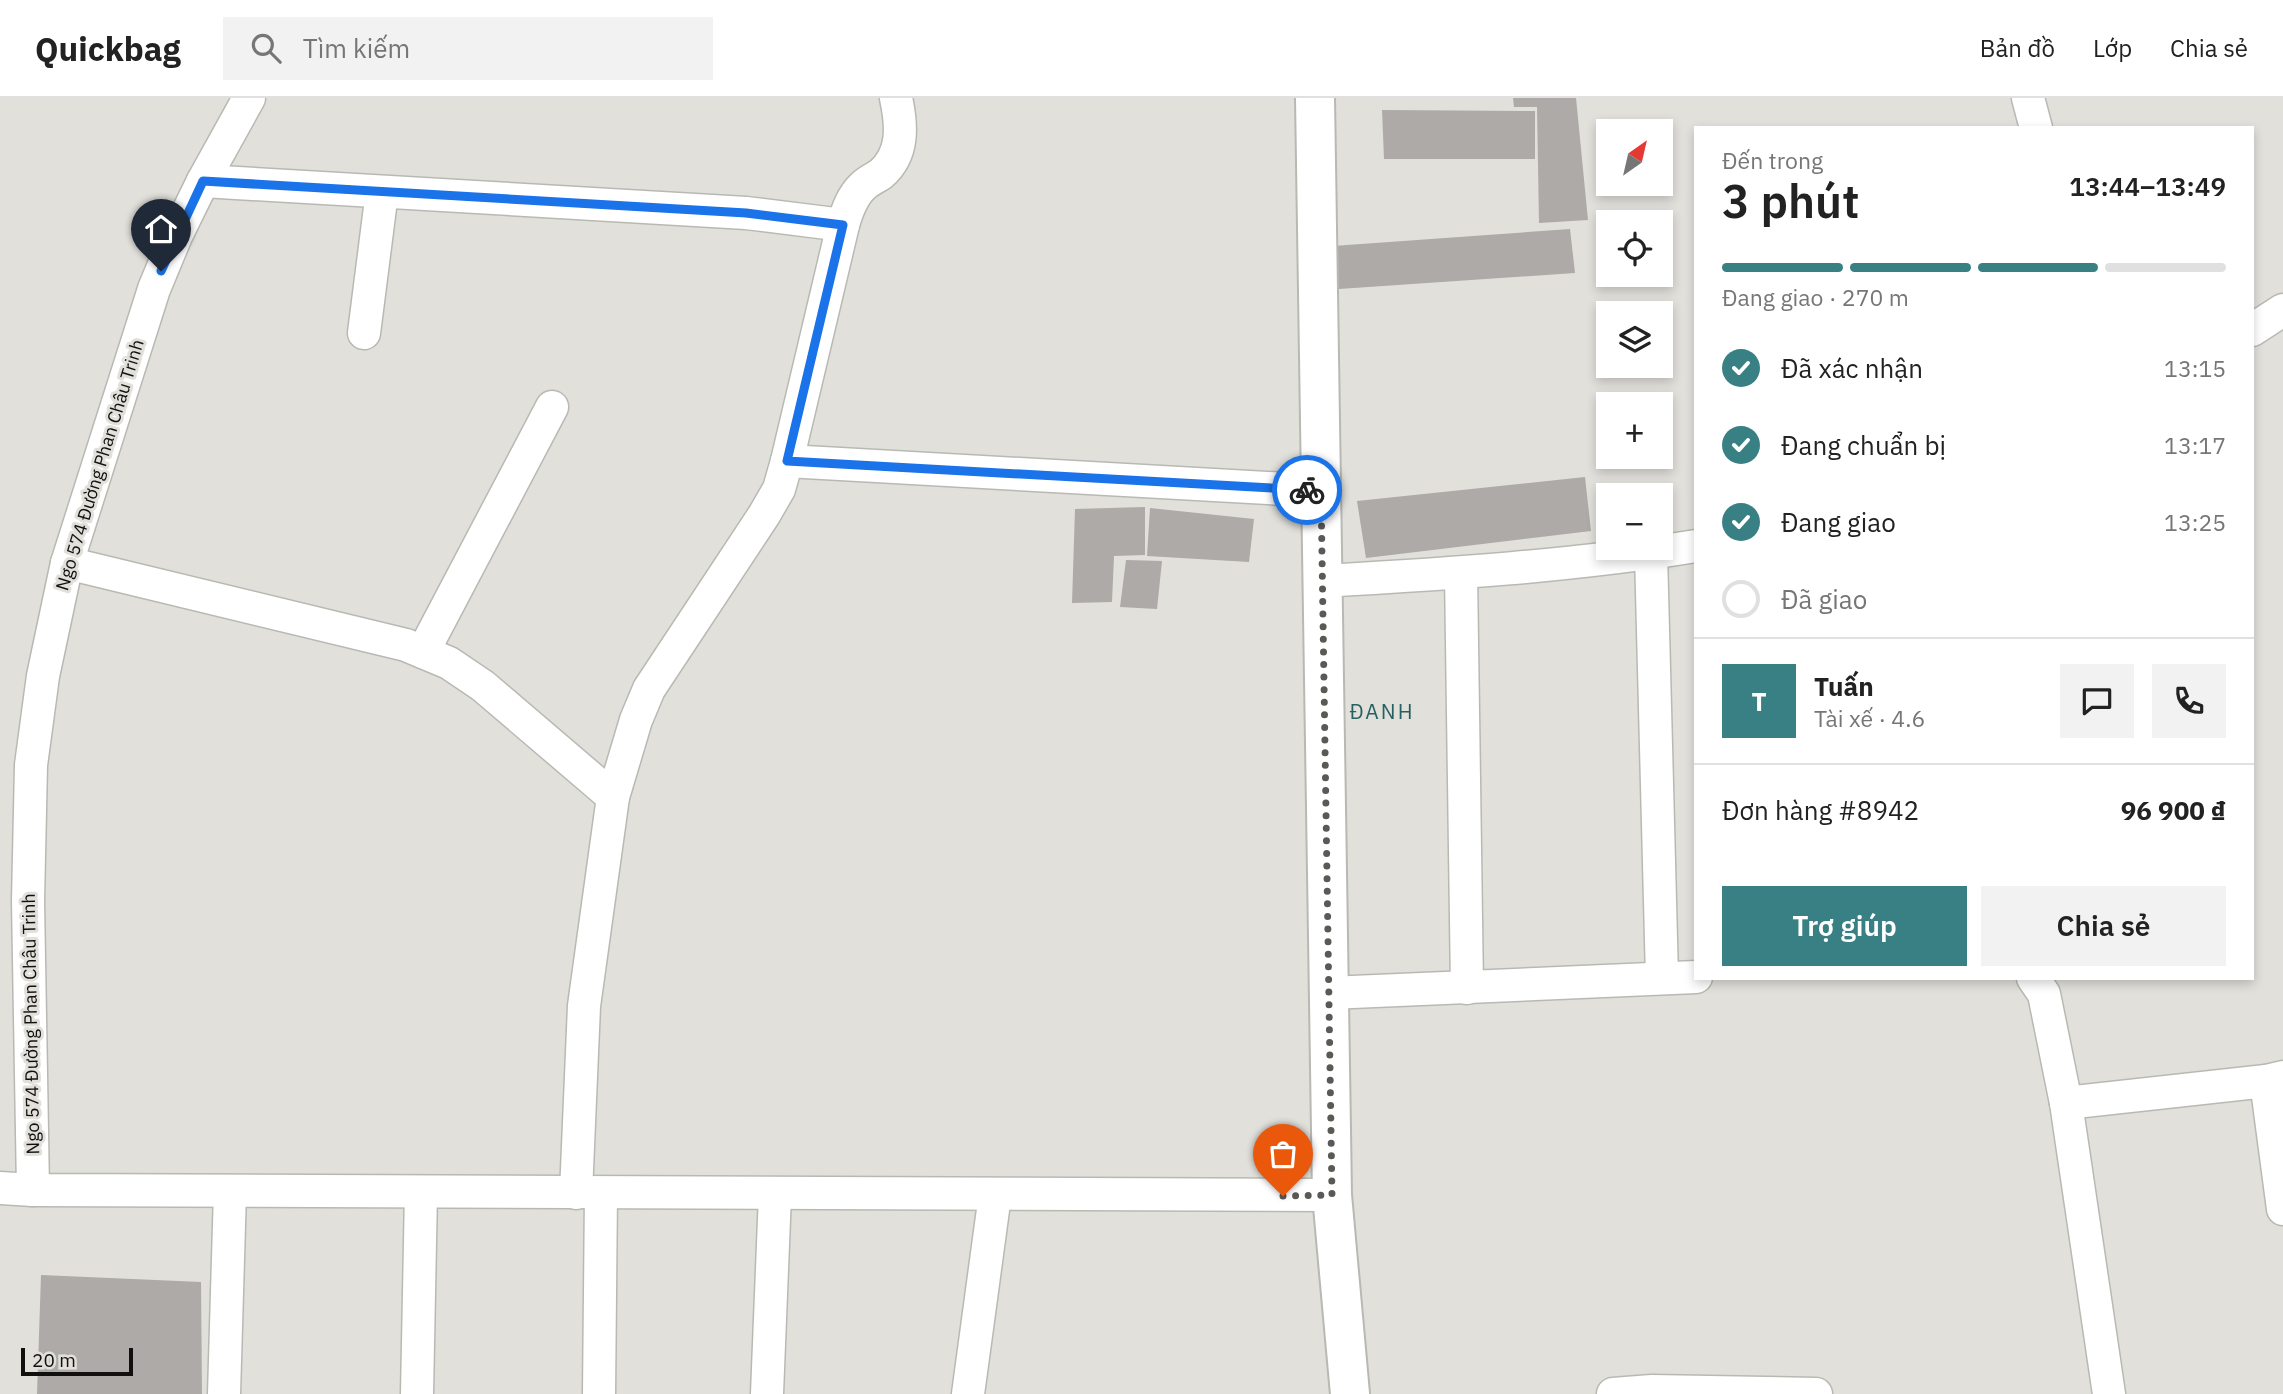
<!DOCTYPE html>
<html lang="vi">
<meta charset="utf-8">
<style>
body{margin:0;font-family:"IBM Plex Sans",sans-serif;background:#f2f2f2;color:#222;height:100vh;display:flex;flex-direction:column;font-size:26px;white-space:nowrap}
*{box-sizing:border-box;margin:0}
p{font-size:23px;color:#767676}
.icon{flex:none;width:38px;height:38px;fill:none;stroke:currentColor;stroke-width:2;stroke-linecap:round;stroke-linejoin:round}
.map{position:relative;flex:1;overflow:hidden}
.sheet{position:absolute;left:1694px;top:28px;width:560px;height:854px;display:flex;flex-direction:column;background:#fff;border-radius:0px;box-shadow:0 4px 10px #0003}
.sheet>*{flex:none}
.needle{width:46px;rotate:34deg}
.buttons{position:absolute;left:1596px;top:21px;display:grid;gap:14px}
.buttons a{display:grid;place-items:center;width:77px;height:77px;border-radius:0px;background:#fff;box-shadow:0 4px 10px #0003;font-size:35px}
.scale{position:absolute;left:21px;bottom:18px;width:112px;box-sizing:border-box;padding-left:7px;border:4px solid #11100f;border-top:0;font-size:19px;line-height:24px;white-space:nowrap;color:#11100f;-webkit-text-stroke:5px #e1e0db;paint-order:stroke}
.pin{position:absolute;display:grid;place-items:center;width:60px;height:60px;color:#fff;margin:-72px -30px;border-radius:50% 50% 50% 0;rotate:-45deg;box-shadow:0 0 7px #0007}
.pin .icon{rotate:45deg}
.courier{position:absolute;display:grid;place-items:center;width:70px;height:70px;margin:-35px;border:5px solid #1a73e8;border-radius:50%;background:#fff;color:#222;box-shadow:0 2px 9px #0007}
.overview em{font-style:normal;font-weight:600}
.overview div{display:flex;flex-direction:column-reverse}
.overview{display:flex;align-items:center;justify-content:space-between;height:119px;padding:0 28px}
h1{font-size:46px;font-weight:600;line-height:52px}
.bar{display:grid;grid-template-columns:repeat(4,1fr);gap:10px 7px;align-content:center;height:84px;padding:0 28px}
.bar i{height:9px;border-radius:5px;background:#e0e0e0}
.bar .on{background:#388084}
.bar p{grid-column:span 4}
.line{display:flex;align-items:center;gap:18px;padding:0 28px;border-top:2px solid #e0e0e0}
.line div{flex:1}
.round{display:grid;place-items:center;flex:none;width:74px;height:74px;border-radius:0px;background:#f2f2f2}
ol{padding:0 28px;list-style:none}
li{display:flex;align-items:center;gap:21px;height:77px}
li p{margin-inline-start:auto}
li .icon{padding:7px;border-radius:50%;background:#388084;color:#fff;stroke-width:4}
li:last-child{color:#767676}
li i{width:38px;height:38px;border:4px solid #e0e0e0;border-radius:50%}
.cta{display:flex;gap:14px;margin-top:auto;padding:14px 28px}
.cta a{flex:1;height:80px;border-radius:0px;background:#388084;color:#fff;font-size:28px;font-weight:600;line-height:80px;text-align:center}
.cta a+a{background:#f2f2f2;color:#222}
header{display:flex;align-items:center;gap:42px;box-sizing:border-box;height:98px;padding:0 35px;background:#fff;border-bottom:2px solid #e0e0e0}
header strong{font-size:33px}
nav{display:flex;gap:38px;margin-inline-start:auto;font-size:24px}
.search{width:490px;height:63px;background:#f2f2f2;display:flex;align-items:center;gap:18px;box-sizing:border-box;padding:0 24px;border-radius:0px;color:#767676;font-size:26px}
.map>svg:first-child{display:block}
</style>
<header>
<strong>Quickbag</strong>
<div class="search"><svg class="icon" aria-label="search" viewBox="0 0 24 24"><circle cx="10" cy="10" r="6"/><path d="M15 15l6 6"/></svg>Tìm kiếm</div>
<nav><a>Bản đồ</a><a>Lớp</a><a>Chia sẻ</a></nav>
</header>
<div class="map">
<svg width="2283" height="1296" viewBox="0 0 2283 1296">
<rect width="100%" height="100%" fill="#e1e0db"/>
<g fill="#adaaa7">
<polygon points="1513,0 1576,0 1588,122 1539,125 1537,9 1514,9"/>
<polygon points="1382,12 1535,13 1535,61 1384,61"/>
<polygon points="1570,131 1575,175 1339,191 1333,148"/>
<polygon points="1585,379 1591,433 1366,460 1357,403"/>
<polygon points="1145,409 1145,457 1114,458 1112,504 1072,505 1075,411"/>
<polygon points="1150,410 1254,421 1249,464 1147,458"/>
<polygon points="1126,462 1162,463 1157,511 1120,509"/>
<polygon points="41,1177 201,1184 202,1296 37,1296"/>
</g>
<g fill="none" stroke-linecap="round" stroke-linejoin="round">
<g stroke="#b9b9b4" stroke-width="35">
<g id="minor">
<polyline points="2028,0 2036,30"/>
<polyline points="203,83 746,115 843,127"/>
<polyline points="2252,232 2283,212"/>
<polyline points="364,235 382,94"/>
<polyline points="787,363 1321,393"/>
<polyline points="1651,455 1662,880"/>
<polyline points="67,465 406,547 449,565 483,588 613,699"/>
<polyline points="1461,475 1467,890"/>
<path d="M1322 483C1447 476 1572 468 1696 448"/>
<polyline points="423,554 552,309"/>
<polyline points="2033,880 2044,896 2066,1005 2109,1296"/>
<polyline points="1329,895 1696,879"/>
<polyline points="2266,983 2283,1111"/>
<polyline points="2066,1005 2266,983 2283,979"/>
<polyline points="0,1090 33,1092 1332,1097"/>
<polyline points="33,1092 28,803 31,667 43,578 67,465 154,191 176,138 203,83 249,0"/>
<path d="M576 1095 584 908 613 699 636 622 649 591 764 417 779 391 787 363 843 127C847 113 852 98 863 88 868 83 875 80 881 76 904 56 902 28 896 0"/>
<polyline points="224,1296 230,1093"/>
<polyline points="417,1296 421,1094"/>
<polyline points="599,1296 601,1095"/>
<polyline points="767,1296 775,1096"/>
<polyline points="968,1296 995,1097"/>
<polyline points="1613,1296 1652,1293 1816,1296"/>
</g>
</g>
<g stroke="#b9b9b4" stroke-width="42">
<polyline id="tertiary" points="1315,0 1332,1097 1350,1296"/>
</g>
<use href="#minor" stroke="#fff" stroke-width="32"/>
<use href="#tertiary" stroke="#fff" stroke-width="38"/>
</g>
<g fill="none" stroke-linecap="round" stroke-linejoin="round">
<polyline stroke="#5a5956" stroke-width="7" stroke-dasharray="0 12.6" points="1283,1098 1332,1097 1321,393 1307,392"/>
<polyline stroke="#1a73e8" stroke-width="9" points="161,173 203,83 746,115 843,127 787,363 1307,392"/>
</g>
<g text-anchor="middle" stroke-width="6" stroke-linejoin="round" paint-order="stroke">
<g font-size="18" fill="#11100f" stroke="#e1e0db">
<text transform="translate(100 367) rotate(-73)" y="6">Ngo 574 Đường Phan Châu Trinh</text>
<text transform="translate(31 926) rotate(-91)" y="6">Ngo 574 Đường Phan Châu Trinh</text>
</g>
<g font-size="21" letter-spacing="2" fill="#266063" stroke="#e1e0db">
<text x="1382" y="621">ĐANH</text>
</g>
</g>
</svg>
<div class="buttons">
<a><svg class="needle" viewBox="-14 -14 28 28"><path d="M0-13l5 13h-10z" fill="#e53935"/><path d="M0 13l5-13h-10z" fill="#767676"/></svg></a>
<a><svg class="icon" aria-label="locate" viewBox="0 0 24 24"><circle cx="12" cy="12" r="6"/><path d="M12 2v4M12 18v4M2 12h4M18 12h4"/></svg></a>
<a><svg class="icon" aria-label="layers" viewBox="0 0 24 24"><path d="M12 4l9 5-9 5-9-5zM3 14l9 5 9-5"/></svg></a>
<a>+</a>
<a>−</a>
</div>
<div class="scale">20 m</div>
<div class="pin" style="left:1283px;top:1098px;background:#ea580c"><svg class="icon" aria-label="bag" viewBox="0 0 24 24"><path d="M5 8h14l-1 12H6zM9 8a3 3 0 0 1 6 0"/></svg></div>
<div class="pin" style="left:161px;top:173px;background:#1f2937"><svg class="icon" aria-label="home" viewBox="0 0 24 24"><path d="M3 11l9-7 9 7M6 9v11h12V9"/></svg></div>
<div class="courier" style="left:1307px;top:392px"><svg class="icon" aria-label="bike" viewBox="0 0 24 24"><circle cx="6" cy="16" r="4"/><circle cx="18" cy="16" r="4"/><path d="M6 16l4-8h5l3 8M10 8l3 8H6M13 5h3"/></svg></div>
<section class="sheet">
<div class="overview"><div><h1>3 phút</h1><p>Đến trong</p></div><em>13:44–13:49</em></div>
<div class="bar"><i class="on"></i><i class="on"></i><i class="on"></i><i></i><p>Đang giao · 270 m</p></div>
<ol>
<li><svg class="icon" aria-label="check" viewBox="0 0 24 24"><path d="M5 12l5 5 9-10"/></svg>Đã xác nhận<p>13:15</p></li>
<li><svg class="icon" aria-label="check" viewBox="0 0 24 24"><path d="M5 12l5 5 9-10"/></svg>Đang chuẩn bị<p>13:17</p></li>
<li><svg class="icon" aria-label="check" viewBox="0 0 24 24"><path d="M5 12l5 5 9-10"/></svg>Đang giao<p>13:25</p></li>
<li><i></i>Đã giao</li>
</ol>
<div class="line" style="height:126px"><b class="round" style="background:#388084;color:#fff">T</b><div><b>Tuấn</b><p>Tài xế · 4.6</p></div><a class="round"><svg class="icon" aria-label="chat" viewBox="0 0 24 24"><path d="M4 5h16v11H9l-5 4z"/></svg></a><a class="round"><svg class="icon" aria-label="phone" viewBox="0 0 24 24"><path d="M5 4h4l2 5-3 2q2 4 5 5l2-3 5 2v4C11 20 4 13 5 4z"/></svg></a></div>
<div class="line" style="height:91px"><div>Đơn hàng #8942</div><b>96 900 ₫</b></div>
<div class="cta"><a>Trợ giúp</a><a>Chia sẻ</a></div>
</section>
</div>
